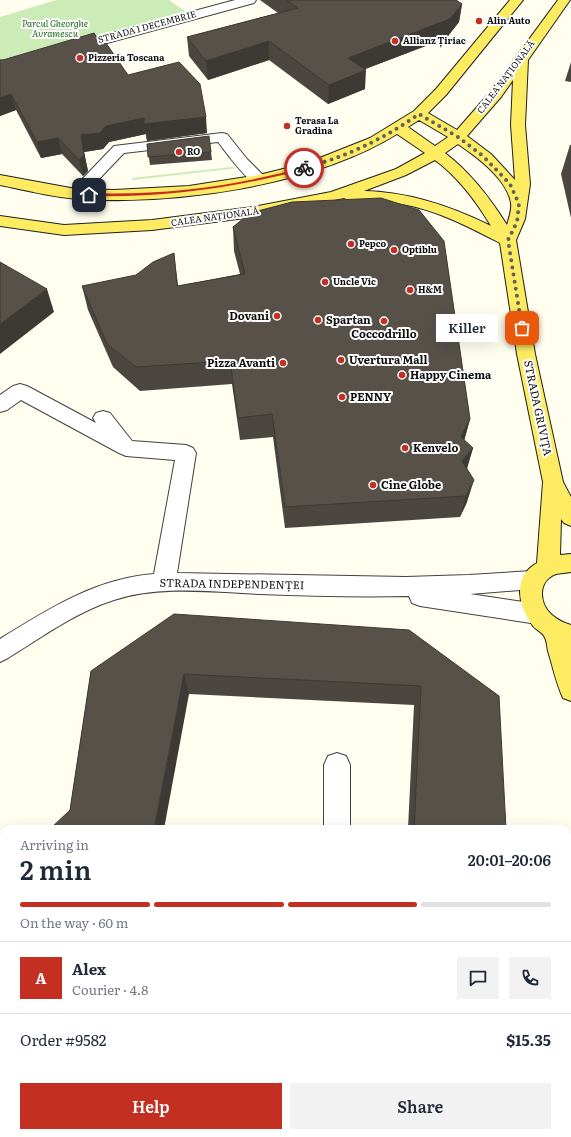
<!DOCTYPE html>
<meta charset="utf-8">
<style>
body{margin:0;font-family:Literata,serif;background:#f2f2f3;color:#1f2937;height:100vh;display:flex;flex-direction:column;font-size:15px;white-space:nowrap}
*{box-sizing:border-box;margin:0}
p{font-size:13px;color:#747a83}
.icon{flex:none;width:22px;height:22px;fill:none;stroke:currentColor;stroke-width:2;stroke-linecap:round;stroke-linejoin:round}
.map{position:relative;flex:1;overflow:hidden}
.side{position:absolute;left:0px;top:825px;width:571px;height:312px;display:flex;flex-direction:column;background:#fff;border-radius:12px 12px 0 0;box-shadow:0 4px 16px #0002}
.side>*{flex:none}
.pin{position:absolute;display:grid;place-items:center;width:34px;height:34px;color:#fff;margin:-17px;border-radius:8px;box-shadow:0 2px 6px #0006}
.courier{position:absolute;display:grid;place-items:center;width:40px;height:40px;margin:-20px;border:3px solid #c32f21;border-radius:50%;background:#fff;color:#222;box-shadow:0 1px 5px #0007}
.bubble{position:absolute;height:28px;border-radius:0px;background:#fff;box-shadow:0 4px 16px #0002;font-size:13px;font-weight:600;line-height:28px;text-align:center}
.summary em{font-style:normal;font-weight:600}
.summary div{display:flex;flex-direction:column-reverse}
.summary{display:flex;align-items:center;justify-content:space-between;height:68px;padding:0 20px}
h1{font-size:26px;font-weight:600;line-height:30px}
.bar{display:grid;grid-template-columns:repeat(4,1fr);gap:6px 4px;align-content:center;height:48px;padding:0 20px}
.bar i{height:5px;border-radius:3px;background:#e0e1e3}
.bar .current{background:#c32f21}
.bar p{grid-column:span 4}
.line{display:flex;align-items:center;gap:10px;padding:0 20px;border-top:1px solid #e0e1e3}
.line div{flex:1}
.round{display:grid;place-items:center;flex:none;width:42px;height:42px;border-radius:0px;background:#f2f2f3}
.button{display:flex;gap:8px;margin-top:auto;padding:8px 20px}
.button a{flex:1;height:46px;border-radius:0px;background:#c32f21;color:#fff;font-size:16px;font-weight:600;line-height:46px;text-align:center}
.button a+a{background:#f2f2f3;color:#1f2937}
.map>svg:first-child{display:block}
</style>
<div class="map">
<svg width="571" height="1137" viewBox="0 0 571 1137">
<rect width="100%" height="100%" fill="#fffeef"/>
<g fill="#cbebb7">
<polygon points="56,0 169,0 192,16 0,62 0,17"/>
<polygon points="232,167 238,168 133,180 132,178"/>
</g>
<g fill="none" stroke-linecap="round" stroke-linejoin="round">
<g stroke="#414141" stroke-width="2">
<g id="minor">
<polygon points="235,0 256,0 254,3 74,52 64,52 62,49 64,46"/>
<path d="M222 133 227 134 247 159 268 180 265 183C262 184 260 185 256 184 246 180 226 152 218 142L124 153 82 197 76 199 70 197 68 194 114 146Z"/>
<path d="M20 384 27 386 96 423 93 418 96 413 103 411 110 413 132 441 186 445 193 448 196 453 177 573 406 577 469 575 532 571 540 573 543 580 540 587 532 589 470 594 537 604 545 607 548 614 545 621 537 624 420 606 412 603 409 596C359 597 309 596 260 594 213 592 160 585 114 600 76 612 42 637 8 658L0 662V639C48 609 97 578 154 574L175 460 126 456 119 453 21 400 7 410 0 412V395L13 386Z"/>
<polygon points="337,753 346,756 350,765 350,829 324,829 324,765 328,756"/>
<rect x="567" y="933" width="4" height="28"/>
<polygon points="4,1065 4,1097 0,1098 0,1066"/>
<rect x="323" y="1133" width="32" height="4"/>
</g>
</g>
<g stroke="#1f1f1f" stroke-width="2">
<path id="major" d="M510 0H523L446 95 428 113 457 130 491 91 558 0H570L528 60 525 125 530 184 525 219 516 240 535 354 563 482 571 497V526L564 523 561 519 560 555 571 554V572C566 573 560 573 556 574 537 581 539 604 552 615 558 620 564 623 571 625V701L563 698C556 683 553 667 548 651 547 647 547 640 544 636 542 632 536 630 533 626 518 606 512 577 537 563L543 482 517 354 500 243C469 227 437 210 402 204 391 202 350 203 344 198L253 217 152 230 64 235 0 226V216L64 225 152 220 253 207 331 192 396 169 425 153 397 134C313 186 176 205 78 199 52 197 25 190 0 185V175L76 189 114 190 189 186 259 175 307 163 370 138 414 111 436 89ZM513 80 511 125 515 180 491 154 467 136 501 97ZM419 120 448 137 435 146 408 127ZM458 144C477 157 507 179 511 203 512 210 509 218 507 225 490 198 470 172 445 153ZM435 160C458 177 476 201 491 226 451 206 409 192 364 191L406 175Z"/>
</g>
<use href="#minor" fill="#fff" fill-rule="evenodd"/>
<use href="#major" fill="#fdec61" fill-rule="evenodd"/>
</g>
<g fill="#4b4640">
<polygon points="260,0 456,0 462,4 459,22 448,36 444,39 365,69 365,89 328,104 269,60 208,80 189,56 187,37 278,13"/>
<polygon points="101,44 128,75 207,133 147,141 146,134 109,142 103,149 84,152 88,171 83,176 62,154 41,158 16,110 0,116 0,60"/>
<polygon points="571,62 571,82 565,81"/>
<polygon points="147,144 211,152 212,160 150,165"/>
<polygon points="570,145 571,145 571,218 561,174"/>
<polygon points="233,227 470,419 464,441 473,448 467,469 467,502 460,517 285,528 273,437 240,440 232,384 140,391 113,367 88,310 82,286 178,286 240,274 234,251"/>
<polygon points="409,630 506,829 408,829 414,705 189,694 70,810 91,671"/>
<rect x="419" y="1133" width="105" height="4"/>
</g>
<g fill="#3d3934">
<polygon points="462,4 459,22 448,36 444,39 347,76 348,58"/>
<polygon points="269,41 269,60 208,80 206,61"/>
<polygon points="366,70 365,89 328,104 329,85"/>
<polygon points="11,94 16,110 0,116 0,98"/>
<polygon points="206,117 207,133 147,141 146,134 109,142 103,149 84,152 88,171 83,176 79,160 81,135 106,126 144,118"/>
<polygon points="58,138 62,154 41,158 37,142"/>
<polygon points="174,253 177,277 181,310 177,286"/>
<polygon points="47,289 54,312 0,354 0,324"/>
<polygon points="470,419 464,441 461,437"/>
<polygon points="473,448 466,470 462,461"/>
<polygon points="474,480 467,502 460,517 466,496"/>
<polygon points="184,674 189,694 164,829 154,829"/>
<polygon points="4,978 4,987 0,986 0,982"/>
<polygon points="137,1133 148,1133 149,1137 139,1137"/>
</g>
<g fill="#57514a" stroke="#3d3934">
<polygon points="286,0 456,0 462,4 451,18 447,20 348,58 366,70 329,85 269,41 206,61 187,37 298,8"/>
<polygon points="94,33 101,44 106,43 128,75 179,62 200,84 206,117 144,124 144,118 106,126 100,133 81,135 84,155 79,160 58,138 37,142 11,94 0,98 0,60 3,60"/>
<polygon points="209,136 211,152 148,157 147,144"/>
<polygon points="381,198 419,210 444,241 470,419 461,437 473,448 462,461 474,480 466,496 285,507 272,414 238,418 230,361 136,367 107,344 82,286 136,275 153,262 174,253 177,286 245,274 233,227 250,213 292,202"/>
<polygon points="0,262 47,289 0,324"/>
<polygon points="174,614 409,630 499,696 506,829 414,829 421,686 184,674 154,829 50,829 70,810 91,671"/>
<polygon points="4,870 4,978 0,982 0,874"/>
<polygon points="59,1133 137,1133 139,1137 52,1137"/>
<polygon points="197,1133 311,1133 311,1137 262,1137 197,1134"/>
<polygon points="427,1133 524,1133 524,1137 428,1137"/>
</g>
<path fill="#c32f21" d="M304 167 306 169C235 188 162 198 89 196L86 195 89 193C146 195 204 190 259 178 274 175 289 171 304 167Z"/>
<g fill="none" stroke-linecap="round" stroke-linejoin="round">
<path stroke="#62625d" stroke-width="4" stroke-dasharray="0 7.2" d="M304 168C345 157 384 139 419 114L458 137 483 156 510 184 519 204 517 222 508 240 522 328"/>
</g>
<g fill="#c32f21" stroke="#fff" stroke-width="1.5">
<circle cx="479" cy="21" r="4"/>
<circle cx="395" cy="41" r="4"/>
<circle cx="80" cy="58" r="4"/>
<circle cx="287" cy="126" r="4"/>
<circle cx="179" cy="152" r="4"/>
<circle cx="351" cy="244" r="4"/>
<circle cx="394" cy="250" r="4"/>
<circle cx="325" cy="282" r="4"/>
<circle cx="410" cy="290" r="4"/>
<circle cx="277" cy="316" r="4"/>
<circle cx="318" cy="320" r="4"/>
<circle cx="384" cy="321" r="4"/>
<circle cx="341" cy="360" r="4"/>
<circle cx="283" cy="363" r="4"/>
<circle cx="402" cy="375" r="4"/>
<circle cx="342" cy="397" r="4"/>
<circle cx="405" cy="448" r="4"/>
<circle cx="373" cy="485" r="4"/>
</g>
<g text-anchor="middle" stroke-width="4" stroke-linejoin="round" paint-order="stroke">
<g font-size="9" font-weight="bold" fill="#0e0e0e" stroke="#fff" text-anchor="start">
<text x="487" y="24">Alin Auto</text>
<text x="403" y="44">Allianz Țiriac</text>
<text x="88" y="61">Pizzeria Toscana</text>
<text x="295" y="124">Terasa La<tspan x="295" dy="10">Gradina</tspan></text>
<text x="187" y="155">RO</text>
<text x="359" y="247">Pepco</text>
<text x="402" y="253">Optiblu</text>
<text x="333" y="285">Uncle Vic</text>
<text x="418" y="293">H&amp;M</text>
</g>
<g font-size="9" font-style="italic" fill="#21681c" stroke="#fff">
<text x="55" y="27">Parcul Gheorghe<tspan x="55" dy="10">Avramescu</tspan></text>
</g>
<g font-size="9" fill="#0e0e0e" stroke="#fff">
<text transform="translate(147 27) rotate(-15)" y="3">STRADA 1 DECEMBRIE</text>
<text transform="translate(506 77) rotate(-53)" y="3">CALEA NAȚIONALĂ</text>
<text transform="translate(215 217) rotate(-8)" y="3">CALEA NAȚIONALĂ</text>
</g>
<g font-size="11" font-weight="bold" fill="#0e0e0e" stroke="#fff" text-anchor="start">
<text x="269" y="320" text-anchor="end">Dovani</text>
<text x="326" y="324">Spartan</text>
<text x="384" y="338" text-anchor="middle">Coccodrillo</text>
<text x="349" y="364">Uvertura Mall</text>
<text x="275" y="367" text-anchor="end">Pizza Avanti</text>
<text x="410" y="379">Happy Cinema</text>
<text x="350" y="401">PENNY</text>
<text x="413" y="452">Kenvelo</text>
<text x="381" y="489">Cine Globe</text>
</g>
<g font-size="11" fill="#0e0e0e" stroke="#fff">
<text transform="translate(538 408) rotate(78)" y="4">STRADA GRIVIȚA</text>
<text transform="translate(232 584) rotate(1)" y="4">STRADA INDEPENDENȚEI</text>
</g>
</g>
</svg>
<div class="pin" style="left:522px;top:328px;background:#ea580c"><svg class="icon" aria-label="bag" viewBox="0 0 24 24"><path d="M5 8h14l-1 12H6zM9 8a3 3 0 0 1 6 0"/></svg></div>
<div class="pin" style="left:89px;top:195px;background:#1f2937"><svg class="icon" aria-label="home" viewBox="0 0 24 24"><path d="M3 11l9-7 9 7M6 9v11h12V9"/></svg></div>
<div class="courier" style="left:304px;top:168px"><svg class="icon" aria-label="bike" viewBox="0 0 24 24"><circle cx="6" cy="16" r="4"/><circle cx="18" cy="16" r="4"/><path d="M6 16l4-8h5l3 8M10 8l3 8H6M13 5h3"/></svg></div>
<div class="bubble" style="left:436px;top:314px;width:62px">Killer</div>
<section class="side">
<div class="summary"><div><h1>2 min</h1><p>Arriving in</p></div><em>20:01–20:06</em></div>
<div class="bar"><i class="current"></i><i class="current"></i><i class="current"></i><i></i><p>On the way · 60 m</p></div>
<div class="line" style="height:72px"><b class="round" style="background:#c32f21;color:#fff">A</b><div><b>Alex</b><p>Courier · 4.8</p></div><a class="round"><svg class="icon" aria-label="chat" viewBox="0 0 24 24"><path d="M4 5h16v11H9l-5 4z"/></svg></a><a class="round"><svg class="icon" aria-label="phone" viewBox="0 0 24 24"><path d="M5 4h4l2 5-3 2q2 4 5 5l2-3 5 2v4C11 20 4 13 5 4z"/></svg></a></div>
<div class="line" style="height:52px"><div>Order #9582</div><b>$15.35</b></div>
<div class="button"><a>Help</a><a>Share</a></div>
</section>
</div>
